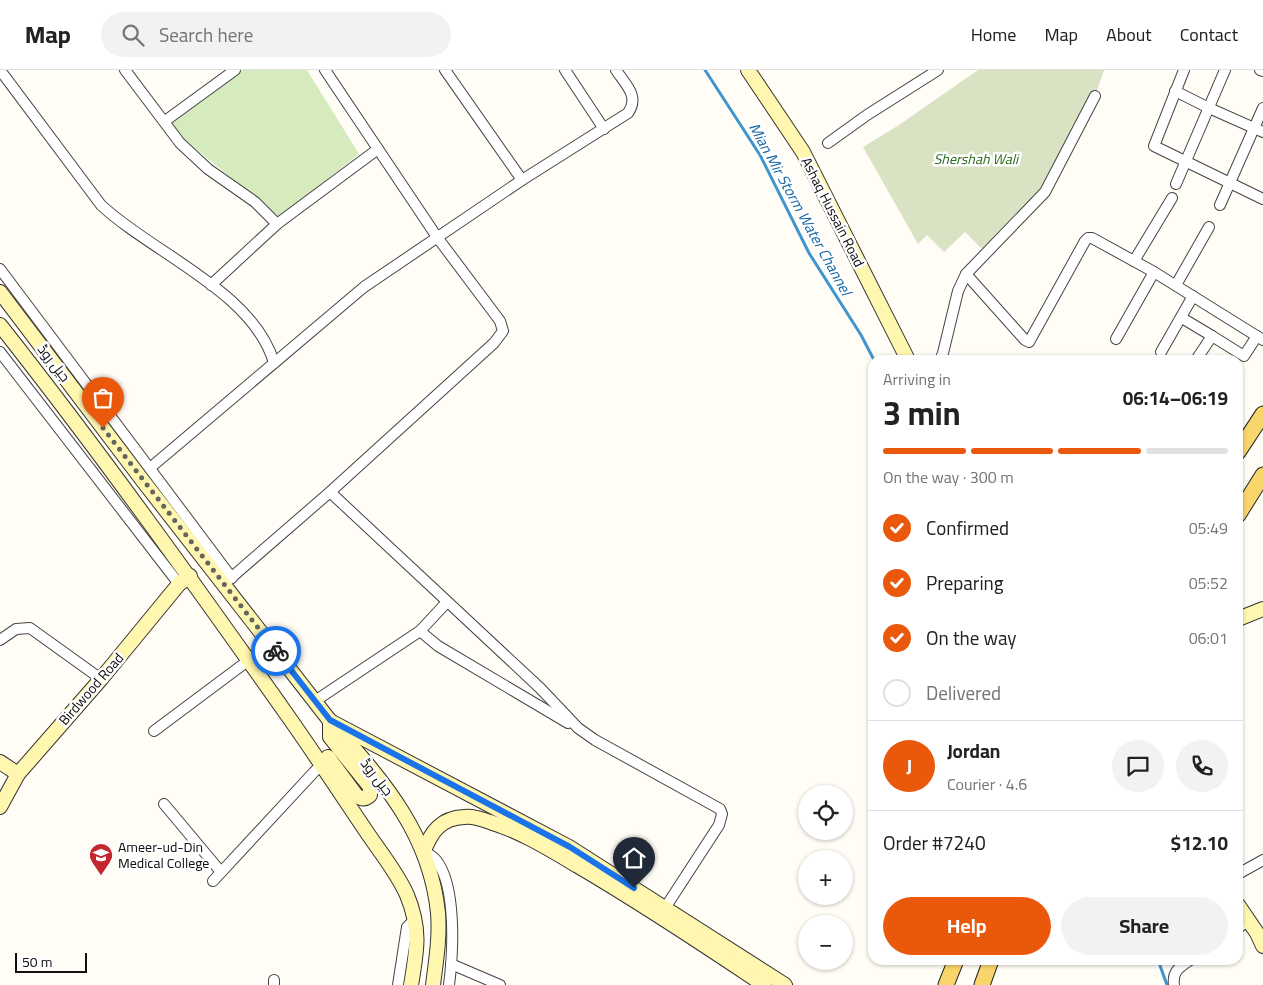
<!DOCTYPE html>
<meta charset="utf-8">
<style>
body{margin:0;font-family:Georgia,Cairo,serif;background:#f2f2f2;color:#222;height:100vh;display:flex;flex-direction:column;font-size:19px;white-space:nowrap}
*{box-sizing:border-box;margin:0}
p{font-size:16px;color:#767676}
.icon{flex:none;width:28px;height:28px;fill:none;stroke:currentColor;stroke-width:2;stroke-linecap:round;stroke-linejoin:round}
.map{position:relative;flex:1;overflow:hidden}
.panel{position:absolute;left:868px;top:285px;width:375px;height:610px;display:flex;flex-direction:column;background:#fff;border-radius:15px;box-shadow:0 1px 4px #0004}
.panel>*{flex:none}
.fabs{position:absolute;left:798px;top:715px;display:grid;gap:10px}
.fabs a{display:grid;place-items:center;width:55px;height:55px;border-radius:50%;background:#fff;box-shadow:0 1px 4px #0004;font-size:25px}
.scale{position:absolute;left:15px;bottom:12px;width:72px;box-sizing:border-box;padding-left:5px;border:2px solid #111;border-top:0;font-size:14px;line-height:18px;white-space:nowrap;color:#111;-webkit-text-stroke:4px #fff;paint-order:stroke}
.pin{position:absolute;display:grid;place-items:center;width:42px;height:42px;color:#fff;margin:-51px -21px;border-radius:50% 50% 50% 0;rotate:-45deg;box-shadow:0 0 5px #0007}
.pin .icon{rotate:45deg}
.courier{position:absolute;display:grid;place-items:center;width:50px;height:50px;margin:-25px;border:4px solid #1a73e8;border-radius:50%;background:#fff;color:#222;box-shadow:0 1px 6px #0007}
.overview em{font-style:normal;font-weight:700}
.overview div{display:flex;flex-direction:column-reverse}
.overview{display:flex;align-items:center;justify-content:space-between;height:85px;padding:0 15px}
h1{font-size:32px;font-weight:700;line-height:38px}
.bar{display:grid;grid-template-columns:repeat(4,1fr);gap:8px 5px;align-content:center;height:60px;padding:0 15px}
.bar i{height:6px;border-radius:4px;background:#e0e0e0}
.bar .selected{background:#ea580c}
.bar p{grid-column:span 4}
.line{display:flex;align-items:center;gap:12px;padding:0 15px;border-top:1px solid #e0e0e0}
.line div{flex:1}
.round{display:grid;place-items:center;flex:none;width:52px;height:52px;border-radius:26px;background:#f2f2f2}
ol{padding:0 15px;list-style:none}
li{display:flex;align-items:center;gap:15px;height:55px}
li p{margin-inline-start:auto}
li .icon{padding:5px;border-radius:50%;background:#ea580c;color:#fff;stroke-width:4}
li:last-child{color:#767676}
li i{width:28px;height:28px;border:2px solid #e0e0e0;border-radius:50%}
.primary-button{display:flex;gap:10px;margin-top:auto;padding:10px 15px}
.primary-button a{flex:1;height:58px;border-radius:30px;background:#ea580c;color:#fff;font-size:20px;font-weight:700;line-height:58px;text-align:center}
.primary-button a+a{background:#f2f2f2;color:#222}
header{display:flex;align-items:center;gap:30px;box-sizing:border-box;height:70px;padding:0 25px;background:#fff;border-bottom:1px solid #e0e0e0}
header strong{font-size:24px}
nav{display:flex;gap:28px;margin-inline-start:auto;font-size:18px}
.search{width:350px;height:45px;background:#f2f2f2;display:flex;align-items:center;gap:12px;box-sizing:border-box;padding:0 18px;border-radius:28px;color:#767676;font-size:19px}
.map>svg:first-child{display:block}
</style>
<header>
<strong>Map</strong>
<div class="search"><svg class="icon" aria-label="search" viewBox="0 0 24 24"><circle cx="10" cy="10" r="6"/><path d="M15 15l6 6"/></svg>Search here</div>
<nav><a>Home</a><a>Map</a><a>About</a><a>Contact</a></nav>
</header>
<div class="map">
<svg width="1263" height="915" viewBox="0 0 1263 915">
<rect width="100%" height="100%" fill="#fffdf5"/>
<polygon fill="#d5ebbd" points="243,0 307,0 359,84 279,147 179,65 172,53"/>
<polygon fill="#d9e3c4" points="978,0 1104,0 1095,26 1045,122 986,183 965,162 944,182 927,165 918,174 863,77 899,55"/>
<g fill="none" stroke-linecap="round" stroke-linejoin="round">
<g stroke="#3f96cf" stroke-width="3">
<polyline points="705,0 760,85 809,183 861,265 874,290"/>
<polyline points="1158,890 1167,915"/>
</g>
<g stroke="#444" stroke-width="12">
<g id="street">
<path d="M0 0 101 135C152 183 254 222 274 293"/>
<polyline points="125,0 180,73 208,99 255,132 277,154"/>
<polyline points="445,0 522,110"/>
<polyline points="565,0 604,59"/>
<polyline points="1184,0 1154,76 1263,129"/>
<polyline points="1260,0 1263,1"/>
<polyline points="1175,21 1209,38 1263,62"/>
<polyline points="165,51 235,0"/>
<polyline points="828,73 867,45 938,0"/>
<polyline points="1176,114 1225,0"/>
<polyline points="1220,135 1263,38"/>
<polyline points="1134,191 1172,128"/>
<polyline points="0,199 232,508"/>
<polyline points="966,204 1025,270 1029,272 1085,171 1088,168 1092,168 1154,202 1263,270"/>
<polyline points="211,215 277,154 378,79"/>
<polyline points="1176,215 1209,157"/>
<polyline points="1182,248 1212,266"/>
<polyline points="1116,269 1154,202"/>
<polyline points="0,282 179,514"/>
<polyline points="1161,282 1193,226"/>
<polyline points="940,290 943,283 958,221 966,204 1045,122 1095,26"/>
<polyline points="1196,290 1212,266 1244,286 1257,266"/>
<path d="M150 398 364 217 522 110 628 43C640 26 625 14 616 0"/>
<polyline points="330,422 540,618 578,658 595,670 720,739 722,744 719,755 665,838"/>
<polyline points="224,514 330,422 494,273 503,261 500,251 437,167 325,0"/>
<polyline points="420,561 438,576 568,653"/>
<polyline points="0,570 16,559 30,558 101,609"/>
<polyline points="315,631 420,561 447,532"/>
<polyline points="154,661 249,590"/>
<polyline points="164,734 221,802"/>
<path d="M424 781C428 784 433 786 436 790 457 816 453 884 449 915"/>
<polyline points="1238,804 1263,790"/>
<polyline points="213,811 314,702 322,694"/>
<polyline points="1238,858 1248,851"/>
<polyline points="451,894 500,915"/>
<polyline points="274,915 274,910"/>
<polyline points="398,915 407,857 415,849"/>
<path d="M1174 915C1172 901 1180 897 1190 890"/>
</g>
</g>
<g stroke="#333" stroke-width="16">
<g id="secondary">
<polyline points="748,0 803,82 908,290"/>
<path d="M0 222 143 411 330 651C381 709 430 762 438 843 440 867 436 891 433 915"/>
<path d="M0 255C101 383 196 516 290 649 316 686 341 724 366 761 380 782 397 802 407 825 421 859 417 880 411 915"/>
<polyline points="1238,549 1263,539"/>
<path d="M328 687 356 725C361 729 365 730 370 725V717L330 667V651L569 777 785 915"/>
<polyline points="0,692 18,704"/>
<polyline points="0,737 18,704 101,609 179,514 190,506"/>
<path d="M424 781C431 762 441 748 464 747 472 746 482 749 490 752 522 762 549 779 578 796 641 833 703 874 764 915"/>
<polyline points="1238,835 1257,863 1263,876"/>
</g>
</g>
<g stroke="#222" stroke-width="17">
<g id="primary">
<polyline points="1238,382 1263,344"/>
<polyline points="1238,445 1263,405"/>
<polyline points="946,915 956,890"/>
<polyline points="982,915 991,890"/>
</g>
</g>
<use href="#street" stroke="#fff" stroke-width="10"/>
<use href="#secondary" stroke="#fff6b0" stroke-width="14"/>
<use href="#primary" stroke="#f9d66b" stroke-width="15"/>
</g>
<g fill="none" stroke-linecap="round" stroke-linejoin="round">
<polyline stroke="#646461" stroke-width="5" stroke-dasharray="0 9" points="103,358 276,581"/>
<polyline stroke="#1a73e8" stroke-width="6" points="276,581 330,650 570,777 634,818"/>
</g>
<defs>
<g id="university-pin" transform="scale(1.25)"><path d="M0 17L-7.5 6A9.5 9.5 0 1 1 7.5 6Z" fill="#c4262e" stroke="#fff"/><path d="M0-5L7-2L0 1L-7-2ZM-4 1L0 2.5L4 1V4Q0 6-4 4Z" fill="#fff"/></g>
</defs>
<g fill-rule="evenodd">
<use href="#university-pin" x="101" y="785"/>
</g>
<g text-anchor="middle" stroke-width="5" stroke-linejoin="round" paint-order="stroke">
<g font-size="14" font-style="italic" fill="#2f6b1f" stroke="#fff">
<text x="976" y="94">Shershah Wali</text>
</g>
<g font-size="14" fill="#111" stroke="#fff">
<text transform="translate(833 142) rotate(63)" y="5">Ashaq Hussain Road</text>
<text transform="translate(54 293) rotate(52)" y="5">جیل روڈ</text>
<text transform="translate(91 619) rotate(-49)" y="5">Birdwood Road</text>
<text transform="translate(377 707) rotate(52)" y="5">جیل روڈ</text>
</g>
<g font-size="14" fill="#111" stroke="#fff" text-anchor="start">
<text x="118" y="782">Ameer-ud-Din<tspan x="118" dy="16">Medical College</tspan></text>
</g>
<g font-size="15" font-style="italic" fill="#1768a6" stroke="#fff">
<text transform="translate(800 139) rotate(61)" y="5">Mian Mir Storm Water Channel</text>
</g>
</g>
</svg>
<div class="fabs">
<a><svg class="icon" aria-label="locate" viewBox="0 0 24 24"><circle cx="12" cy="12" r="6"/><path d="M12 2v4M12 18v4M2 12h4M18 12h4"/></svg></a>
<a>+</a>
<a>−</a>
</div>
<div class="scale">50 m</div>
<div class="pin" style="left:103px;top:358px;background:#ea580c"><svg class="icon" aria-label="bag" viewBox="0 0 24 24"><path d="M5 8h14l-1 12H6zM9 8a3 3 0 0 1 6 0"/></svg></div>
<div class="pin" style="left:634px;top:818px;background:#1f2937"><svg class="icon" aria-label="home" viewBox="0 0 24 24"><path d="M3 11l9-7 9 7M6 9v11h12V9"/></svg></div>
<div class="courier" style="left:276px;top:581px"><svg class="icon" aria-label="bike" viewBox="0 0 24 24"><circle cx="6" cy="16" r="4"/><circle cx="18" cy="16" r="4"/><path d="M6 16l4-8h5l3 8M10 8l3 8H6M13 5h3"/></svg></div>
<section class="panel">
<div class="overview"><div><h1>3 min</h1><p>Arriving in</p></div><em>06:14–06:19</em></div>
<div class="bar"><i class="selected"></i><i class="selected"></i><i class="selected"></i><i></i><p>On the way · 300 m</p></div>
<ol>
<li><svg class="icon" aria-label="check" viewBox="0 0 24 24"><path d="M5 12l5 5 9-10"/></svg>Confirmed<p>05:49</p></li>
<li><svg class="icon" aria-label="check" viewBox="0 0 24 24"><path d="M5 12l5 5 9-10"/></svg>Preparing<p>05:52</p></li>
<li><svg class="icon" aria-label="check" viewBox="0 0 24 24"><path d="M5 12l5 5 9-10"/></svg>On the way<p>06:01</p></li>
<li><i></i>Delivered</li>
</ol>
<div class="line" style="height:90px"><b class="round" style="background:#ea580c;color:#fff">J</b><div><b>Jordan</b><p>Courier · 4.6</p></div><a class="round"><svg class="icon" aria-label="chat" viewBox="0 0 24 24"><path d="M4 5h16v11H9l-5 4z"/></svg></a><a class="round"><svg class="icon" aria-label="phone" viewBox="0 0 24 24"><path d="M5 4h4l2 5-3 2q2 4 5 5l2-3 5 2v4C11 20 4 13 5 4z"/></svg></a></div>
<div class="line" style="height:65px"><div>Order #7240</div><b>$12.10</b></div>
<div class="primary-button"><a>Help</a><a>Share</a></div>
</section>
</div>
